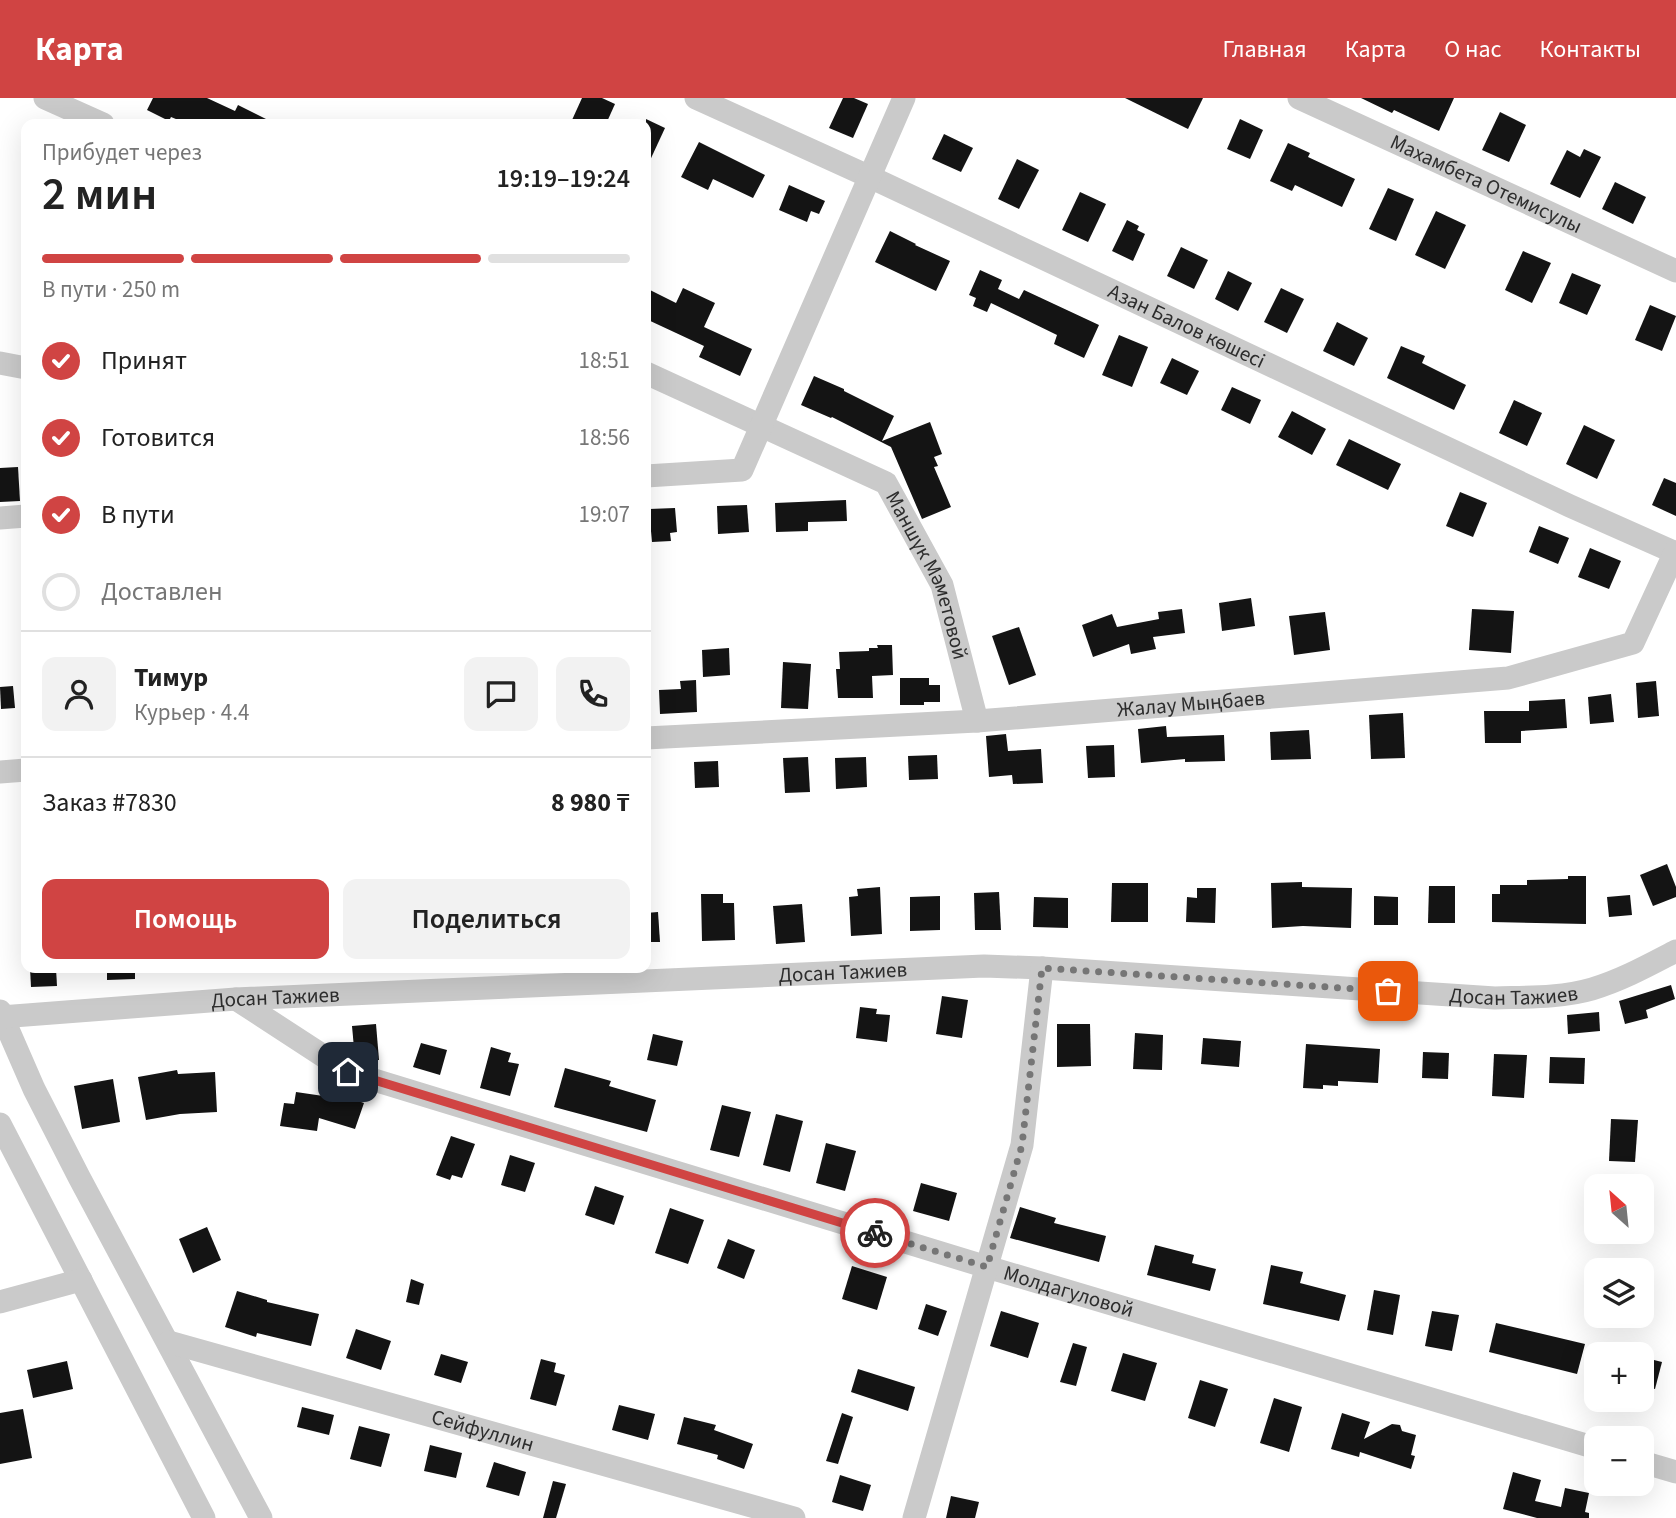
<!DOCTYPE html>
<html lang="ru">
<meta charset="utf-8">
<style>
body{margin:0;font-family:"Source Sans 3",sans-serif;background:#f2f2f2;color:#222;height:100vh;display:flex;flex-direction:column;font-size:26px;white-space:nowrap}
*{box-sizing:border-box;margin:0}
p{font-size:23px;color:#767676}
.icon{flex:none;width:38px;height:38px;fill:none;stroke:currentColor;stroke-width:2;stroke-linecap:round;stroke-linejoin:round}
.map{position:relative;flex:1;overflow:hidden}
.panel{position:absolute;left:21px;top:21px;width:630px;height:854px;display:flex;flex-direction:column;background:#fff;border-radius:14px;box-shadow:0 7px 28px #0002}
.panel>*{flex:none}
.needle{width:46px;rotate:333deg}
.fabs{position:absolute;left:1584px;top:1076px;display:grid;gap:14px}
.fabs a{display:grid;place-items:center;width:70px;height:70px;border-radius:14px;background:#fff;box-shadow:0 7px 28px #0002;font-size:35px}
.pin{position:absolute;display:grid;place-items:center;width:60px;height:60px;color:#fff;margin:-30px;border-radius:14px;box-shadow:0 4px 10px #0006}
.courier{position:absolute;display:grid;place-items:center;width:70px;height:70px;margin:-35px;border:5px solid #d04443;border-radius:50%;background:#fff;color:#222;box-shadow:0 2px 9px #0007}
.overview em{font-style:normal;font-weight:600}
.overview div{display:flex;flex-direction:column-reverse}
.overview{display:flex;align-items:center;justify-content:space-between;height:119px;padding:0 21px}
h1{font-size:46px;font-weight:600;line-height:52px}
.bar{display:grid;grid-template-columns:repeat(4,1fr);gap:10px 7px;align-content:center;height:84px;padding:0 21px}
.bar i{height:9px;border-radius:5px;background:#e0e0e0}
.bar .selected{background:#d04443}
.bar p{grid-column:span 4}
.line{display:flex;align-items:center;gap:18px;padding:0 21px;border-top:2px solid #e0e0e0}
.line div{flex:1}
.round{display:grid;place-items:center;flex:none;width:74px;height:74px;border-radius:14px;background:#f2f2f2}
ol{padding:0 21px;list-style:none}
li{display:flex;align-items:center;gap:21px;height:77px}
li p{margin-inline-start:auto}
li .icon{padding:7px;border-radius:50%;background:#d04443;color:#fff;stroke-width:4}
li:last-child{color:#767676}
li i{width:38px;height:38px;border:4px solid #e0e0e0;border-radius:50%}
.cta{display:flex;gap:14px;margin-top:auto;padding:14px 21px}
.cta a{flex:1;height:80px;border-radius:14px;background:#d04443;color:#fff;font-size:28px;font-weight:600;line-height:80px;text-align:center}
.cta a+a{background:#f2f2f2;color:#222}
header{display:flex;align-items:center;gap:42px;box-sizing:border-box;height:98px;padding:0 35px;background:#d04443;color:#fff}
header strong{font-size:33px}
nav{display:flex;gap:38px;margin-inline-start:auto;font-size:24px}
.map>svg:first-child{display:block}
</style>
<header>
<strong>Карта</strong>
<nav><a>Главная</a><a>Карта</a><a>О нас</a><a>Контакты</a></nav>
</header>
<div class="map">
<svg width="1676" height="1420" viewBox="0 0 1676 1420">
<rect width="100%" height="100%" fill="#fff"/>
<g fill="#141414">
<polygon points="153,0 207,0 235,13 238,7 276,26 188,26 171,19 169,23 147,12"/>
<polygon points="582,0 602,0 615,6 606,26 581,26 572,22"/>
<polygon points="843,0 854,0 868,6 853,40 829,30"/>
<polygon points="1125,0 1203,0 1188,31"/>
<polygon points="1361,0 1454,0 1439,33 1394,12 1392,15"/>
<polygon points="1500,14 1526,27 1509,64 1482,52"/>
<polygon points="646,21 665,30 646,71"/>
<polygon points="1240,21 1263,32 1250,61 1227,51"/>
<polygon points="944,36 973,50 961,74 932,61"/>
<polygon points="699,44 765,77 753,100 713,81 708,92 681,79"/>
<polygon points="1288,45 1310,55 1308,59 1355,81 1342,109 1295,87 1292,93 1270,83"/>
<polygon points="1584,51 1601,59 1580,100 1550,86 1567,52 1580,59"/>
<polygon points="1017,61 1039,72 1019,111 998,101"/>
<polygon points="1615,84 1646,99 1633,126 1602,111"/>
<polygon points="789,87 825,103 819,116 811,113 807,124 779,112"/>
<polygon points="1388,90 1414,101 1396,143 1369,131"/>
<polygon points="1080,94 1106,106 1088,144 1062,132"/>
<polygon points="1436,113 1466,127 1445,171 1415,157"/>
<polygon points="1127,122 1139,128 1137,132 1145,136 1133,163 1112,153"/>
<polygon points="890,133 916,146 915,147 950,163 936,193 875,164"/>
<polygon points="1181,149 1208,162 1194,191 1167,178"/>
<polygon points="1523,153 1551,165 1532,205 1505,192"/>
<polygon points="980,172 1002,182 998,191 1019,201 1024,192 1099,227 1084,260 1054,246 1057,237 991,205 987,214 973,208 976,200 969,197"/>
<polygon points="1228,173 1252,185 1238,213 1215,201"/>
<polygon points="1572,175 1601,187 1587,217 1559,205"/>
<polygon points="646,190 676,205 683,190 715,205 704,229 752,251 740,278 699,259 704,248 646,221"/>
<polygon points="1281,190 1304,201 1287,235 1264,224"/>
<polygon points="1650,207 1676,218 1662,253 1635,242"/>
<polygon points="1337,224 1368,240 1354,268 1323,253"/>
<polygon points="1119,237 1148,249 1132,289 1102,277"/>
<polygon points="1401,248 1425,258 1422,265 1466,287 1454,312 1387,280"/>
<polygon points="1172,260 1199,273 1187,297 1160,285"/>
<polygon points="814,278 844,291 844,293 894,318 882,343 930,324 942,356 934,359 938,368 934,369 951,409 922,421 891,349 832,319 831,320 801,307"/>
<polygon points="1232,289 1261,302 1250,326 1221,312"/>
<polygon points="1514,302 1542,315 1527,348 1499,335"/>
<polygon points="1292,313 1326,331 1312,357 1278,339"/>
<polygon points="1584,327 1615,342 1597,381 1566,366"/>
<polygon points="1349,341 1401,366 1388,392 1336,367"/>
<polygon points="18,369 20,403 0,404 0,370"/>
<polygon points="1664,380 1676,385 1676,418 1652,407"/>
<polygon points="1460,394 1487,405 1473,439 1446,428"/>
<polygon points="846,402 847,423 808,424 808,433 776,434 775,405"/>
<polygon points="747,407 749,434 718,436 717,408"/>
<polygon points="675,410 677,434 670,435 671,443 652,444 649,411"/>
<polygon points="1539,428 1569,440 1558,466 1529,454"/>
<polygon points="1590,450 1621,463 1609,491 1578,479"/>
<polygon points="1251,500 1255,528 1222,533 1219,505"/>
<polygon points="1182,511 1185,535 1153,539 1156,551 1131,556 1129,546 1093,559 1082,527 1112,516 1117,529 1159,521 1158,514"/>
<polygon points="1472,511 1514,513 1511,555 1469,552"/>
<polygon points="1325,514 1330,552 1294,557 1289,518"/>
<polygon points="1019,529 1036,577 1009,587 992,538"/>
<polygon points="877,547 892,547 893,577 872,578 873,600 838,600 836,571 840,571 839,554 869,553 869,550 878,550"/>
<polygon points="729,550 730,577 703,579 702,552"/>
<polygon points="783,564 811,566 808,611 781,610"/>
<polygon points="900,580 929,580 929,587 940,587 940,604 924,604 924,607 900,607"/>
<polygon points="696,582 697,614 660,616 659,592 681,591 680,583"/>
<polygon points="1656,583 1659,618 1638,620 1636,585"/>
<polygon points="13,588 15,610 1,611 0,589"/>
<polygon points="1611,596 1614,624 1590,626 1588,599"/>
<polygon points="1565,601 1567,630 1521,633 1521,645 1485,645 1484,613 1529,613 1529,603"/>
<polygon points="1403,615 1405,660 1371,661 1369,617"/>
<polygon points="1166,628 1167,639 1224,637 1225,663 1185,664 1185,661 1141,665 1138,631"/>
<polygon points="1309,632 1311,661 1271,662 1270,634"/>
<polygon points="1006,636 1008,653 1041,651 1043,685 1013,686 1012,677 989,679 986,638"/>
<polygon points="1114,647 1115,679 1088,680 1086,648"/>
<polygon points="937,657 938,681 909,682 908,658"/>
<polygon points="808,659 810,694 785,695 783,660"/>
<polygon points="866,659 867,689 836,691 835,660"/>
<polygon points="718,663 719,689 695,690 694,664"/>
<polygon points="1667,766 1676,789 1676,799 1653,808 1640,777"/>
<polygon points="1568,778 1586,778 1586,826 1492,824 1492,796 1500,796 1500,787 1527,787 1527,782 1568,781"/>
<polygon points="1302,784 1302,789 1352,790 1351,830 1303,828 1272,830 1271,785"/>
<polygon points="1112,785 1148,785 1148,824 1111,824"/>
<polygon points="1429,788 1455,788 1455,825 1428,825"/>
<polygon points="880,789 882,836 851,838 849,799 858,798 857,791"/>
<polygon points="1197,790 1216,790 1215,825 1186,824 1187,799 1197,800"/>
<polygon points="999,794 1001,832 975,832 974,795"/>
<polygon points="701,796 723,796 723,805 734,805 735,842 702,843"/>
<polygon points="1630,797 1632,817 1609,819 1607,799"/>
<polygon points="940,798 940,832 910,833 910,799"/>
<polygon points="1374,798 1398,799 1398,827 1374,827"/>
<polygon points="1034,799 1068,800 1068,830 1033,829"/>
<polygon points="802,806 805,844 776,846 773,808"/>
<polygon points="658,814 660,844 646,844 646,815"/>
<polygon points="30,870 56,870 57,888 31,889"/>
<polygon points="107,870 135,870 135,881 107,882"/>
<polygon points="1671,887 1675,901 1646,912 1648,920 1625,926 1619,903"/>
<polygon points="942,898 968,902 962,940 936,936"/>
<polygon points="860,909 877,911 876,916 890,917 887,944 856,940"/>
<polygon points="1599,914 1600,933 1568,936 1567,917"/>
<polygon points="376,926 379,962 361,963 355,961 352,928"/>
<polygon points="1057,926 1090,926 1091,968 1057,969"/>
<polygon points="1135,935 1163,937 1162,972 1133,971"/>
<polygon points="653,936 683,943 677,968 647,962"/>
<polygon points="1203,940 1241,943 1239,969 1201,966"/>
<polygon points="421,945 447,952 440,977 413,969"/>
<polygon points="1306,946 1380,951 1378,985 1338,983 1338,988 1323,987 1323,991 1303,990"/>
<polygon points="491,949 511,955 508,964 519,966 510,998 480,990"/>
<polygon points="1423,954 1449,955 1448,981 1422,980"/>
<polygon points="1494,956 1527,957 1524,1000 1492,998"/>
<polygon points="1550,959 1585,960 1584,986 1549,985"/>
<polygon points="565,970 611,983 609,988 656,1002 647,1034 554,1009"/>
<polygon points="177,972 178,976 215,974 217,1014 180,1016 146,1022 138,979"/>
<polygon points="113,981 120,1024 82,1031 74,988"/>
<polygon points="296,994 337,1000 338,996 364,1005 355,1031 319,1020 317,1033 280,1028 284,1005 294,1006"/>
<polygon points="722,1007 751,1014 739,1059 710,1052"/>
<polygon points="776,1016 803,1023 790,1074 763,1067"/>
<polygon points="1611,1021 1638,1022 1635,1064 1609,1063"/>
<polygon points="451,1038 475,1046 462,1080 452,1077 450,1082 436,1077"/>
<polygon points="826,1045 856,1053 845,1093 816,1085"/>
<polygon points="510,1057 535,1065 525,1094 501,1087"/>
<polygon points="921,1085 957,1095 949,1123 913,1113"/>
<polygon points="595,1088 624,1098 614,1127 585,1117"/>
<polygon points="1020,1109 1056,1120 1054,1125 1106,1138 1099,1164 1010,1140"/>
<polygon points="670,1110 704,1122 688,1166 655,1155"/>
<polygon points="207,1129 221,1162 193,1175 179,1141"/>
<polygon points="728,1141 755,1152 744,1181 717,1170"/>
<polygon points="1155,1147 1194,1157 1192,1165 1216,1171 1210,1193 1147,1177"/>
<polygon points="1271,1167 1303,1174 1300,1185 1346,1197 1339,1223 1263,1206"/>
<polygon points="852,1168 887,1179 877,1212 842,1201"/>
<polygon points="411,1181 424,1186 419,1207 406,1204"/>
<polygon points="1374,1192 1400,1197 1393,1237 1367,1232"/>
<polygon points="237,1193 267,1202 267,1204 319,1216 311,1248 257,1235 256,1239 225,1229"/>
<polygon points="926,1206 947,1213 938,1238 918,1231"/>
<polygon points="1001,1213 1039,1225 1028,1260 990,1248"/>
<polygon points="1432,1213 1459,1217 1452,1253 1425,1248"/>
<polygon points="1496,1225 1585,1246 1577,1276 1489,1254"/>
<polygon points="356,1231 391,1243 381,1272 346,1260"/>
<polygon points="1073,1245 1087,1249 1076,1288 1060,1284"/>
<polygon points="1123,1255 1157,1265 1145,1303 1111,1293"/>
<polygon points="441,1256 468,1264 461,1285 434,1277"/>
<polygon points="1646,1260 1662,1264 1655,1291 1642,1288 1642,1278"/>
<polygon points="541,1261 556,1265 554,1274 565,1277 556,1308 530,1301"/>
<polygon points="67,1263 73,1291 33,1300 27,1272"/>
<polygon points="858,1271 915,1289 908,1313 851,1294"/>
<polygon points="1200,1282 1228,1291 1215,1329 1188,1320"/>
<polygon points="1274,1300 1302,1309 1289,1354 1260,1345"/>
<polygon points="619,1307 655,1316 648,1342 612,1332"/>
<polygon points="302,1309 334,1317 329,1337 297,1329"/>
<polygon points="23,1311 32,1360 0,1366 0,1315"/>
<polygon points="842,1315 853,1319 838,1366 826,1363"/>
<polygon points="1342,1315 1370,1324 1364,1341 1392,1326 1400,1327 1402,1333 1416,1337 1411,1357 1415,1358 1411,1371 1360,1354 1359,1359 1331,1351"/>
<polygon points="684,1319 716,1327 714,1332 753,1346 744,1371 717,1361 718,1357 677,1346"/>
<polygon points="359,1328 390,1336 381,1369 350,1361"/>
<polygon points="430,1347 462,1355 456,1380 424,1373"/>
<polygon points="494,1364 526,1374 519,1398 486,1389"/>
<polygon points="1513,1374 1541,1382 1535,1403 1561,1409 1565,1390 1589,1395 1585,1414 1589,1415 1589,1420 1537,1420 1503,1411"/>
<polygon points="840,1377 871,1387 863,1413 832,1404"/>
<polygon points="553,1383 566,1386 556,1420 543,1420"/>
<polygon points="951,1398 979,1404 975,1420 946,1420"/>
</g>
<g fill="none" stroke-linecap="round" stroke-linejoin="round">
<g stroke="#cacaca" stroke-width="23">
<polyline points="45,0 103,26"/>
<path id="s1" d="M696 0 870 79 1570 408 1676 455"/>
<path id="s2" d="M1299 0 1676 173"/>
<polyline points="0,265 26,270"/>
<path id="s3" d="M646 275 886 385 942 487 977 623"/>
<polyline points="646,378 742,372 904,0"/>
<polyline points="0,420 26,418"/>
<path id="s4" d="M646 640 977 623 1508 580 1633 545 1675 454"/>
<polyline points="0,674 26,672"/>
<path id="s5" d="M236 901 348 974 987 1169 1596 1350"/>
<polyline points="0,913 34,991 79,1079 261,1420"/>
<path id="s6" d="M0 919 236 901 984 868 1042 870 1495 900C1527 899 1561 900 1592 891 1622 882 1649 867 1676 853"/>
<polyline points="0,1026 204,1420"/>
<polyline points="0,1204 81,1182"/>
<path id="s7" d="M169 1244 794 1420"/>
<polyline points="1642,1364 1676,1374"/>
<polyline points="914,1420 1022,1047 1042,870"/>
</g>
</g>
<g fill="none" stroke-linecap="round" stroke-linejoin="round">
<polyline stroke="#767676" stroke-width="7" stroke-dasharray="0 12.6" points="875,1135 987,1169 1022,1047 1042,870 1388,893"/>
<polyline stroke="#d04443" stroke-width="9" points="348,974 875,1135"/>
</g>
<g text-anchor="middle" stroke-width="7" stroke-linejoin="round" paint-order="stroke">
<g font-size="21" fill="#2d2d2d" stroke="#fff">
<text dy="7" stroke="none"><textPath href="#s2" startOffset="206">Махамбета Отемисулы</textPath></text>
<text dy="7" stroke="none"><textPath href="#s1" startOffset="541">Азан Балов көшесі</textPath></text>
<text dy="7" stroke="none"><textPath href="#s3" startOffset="366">Маншүк Мәметовой</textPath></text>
<text dy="7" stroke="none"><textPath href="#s4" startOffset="546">Жалау Мыңбаев</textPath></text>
<text dy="7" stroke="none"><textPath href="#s6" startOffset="844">Досан Тажиев</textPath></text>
<text dy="7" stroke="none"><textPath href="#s6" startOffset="1516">Досан Тажиев</textPath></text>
<text dy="7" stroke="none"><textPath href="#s6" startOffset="276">Досан Тажиев</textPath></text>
<text dy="7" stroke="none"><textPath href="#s5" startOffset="887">Молдагуловой</textPath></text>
<text dy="7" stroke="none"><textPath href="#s7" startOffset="326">Сейфуллин</textPath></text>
</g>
</g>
</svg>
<div class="fabs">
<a><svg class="needle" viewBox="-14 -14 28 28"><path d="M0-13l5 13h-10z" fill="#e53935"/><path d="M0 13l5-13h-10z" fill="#767676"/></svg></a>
<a><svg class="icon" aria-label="layers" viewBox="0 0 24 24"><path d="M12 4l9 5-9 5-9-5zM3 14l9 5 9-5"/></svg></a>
<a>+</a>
<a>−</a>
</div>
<div class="pin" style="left:1388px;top:893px;background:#ea580c"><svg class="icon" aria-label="bag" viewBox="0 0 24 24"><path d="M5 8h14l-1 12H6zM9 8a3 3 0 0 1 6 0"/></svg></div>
<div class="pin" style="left:348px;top:974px;background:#1f2937"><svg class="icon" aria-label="home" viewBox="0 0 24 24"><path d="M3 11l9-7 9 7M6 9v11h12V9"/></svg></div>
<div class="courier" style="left:875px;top:1135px"><svg class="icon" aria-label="bike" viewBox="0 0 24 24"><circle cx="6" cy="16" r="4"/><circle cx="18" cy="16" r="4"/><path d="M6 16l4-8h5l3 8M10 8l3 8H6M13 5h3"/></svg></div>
<section class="panel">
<div class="overview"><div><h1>2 мин</h1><p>Прибудет через</p></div><em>19:19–19:24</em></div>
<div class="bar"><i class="selected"></i><i class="selected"></i><i class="selected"></i><i></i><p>В пути · 250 m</p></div>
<ol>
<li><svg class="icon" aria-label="check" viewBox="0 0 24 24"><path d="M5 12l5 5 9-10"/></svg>Принят<p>18:51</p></li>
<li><svg class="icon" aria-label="check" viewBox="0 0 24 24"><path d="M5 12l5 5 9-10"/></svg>Готовится<p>18:56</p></li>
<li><svg class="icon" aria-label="check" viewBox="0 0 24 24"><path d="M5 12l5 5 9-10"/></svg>В пути<p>19:07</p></li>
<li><i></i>Доставлен</li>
</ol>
<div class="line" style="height:126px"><a class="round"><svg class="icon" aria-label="person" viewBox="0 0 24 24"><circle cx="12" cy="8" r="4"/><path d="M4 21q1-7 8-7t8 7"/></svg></a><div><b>Тимур</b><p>Курьер · 4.4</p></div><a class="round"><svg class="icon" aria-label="chat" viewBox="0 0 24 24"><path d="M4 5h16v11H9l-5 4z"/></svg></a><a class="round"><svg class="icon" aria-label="phone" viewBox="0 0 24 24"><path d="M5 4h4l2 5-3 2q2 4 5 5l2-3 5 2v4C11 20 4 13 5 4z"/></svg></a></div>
<div class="line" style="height:91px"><div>Заказ #7830</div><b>8 980 ₸</b></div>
<div class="cta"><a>Помощь</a><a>Поделиться</a></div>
</section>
</div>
